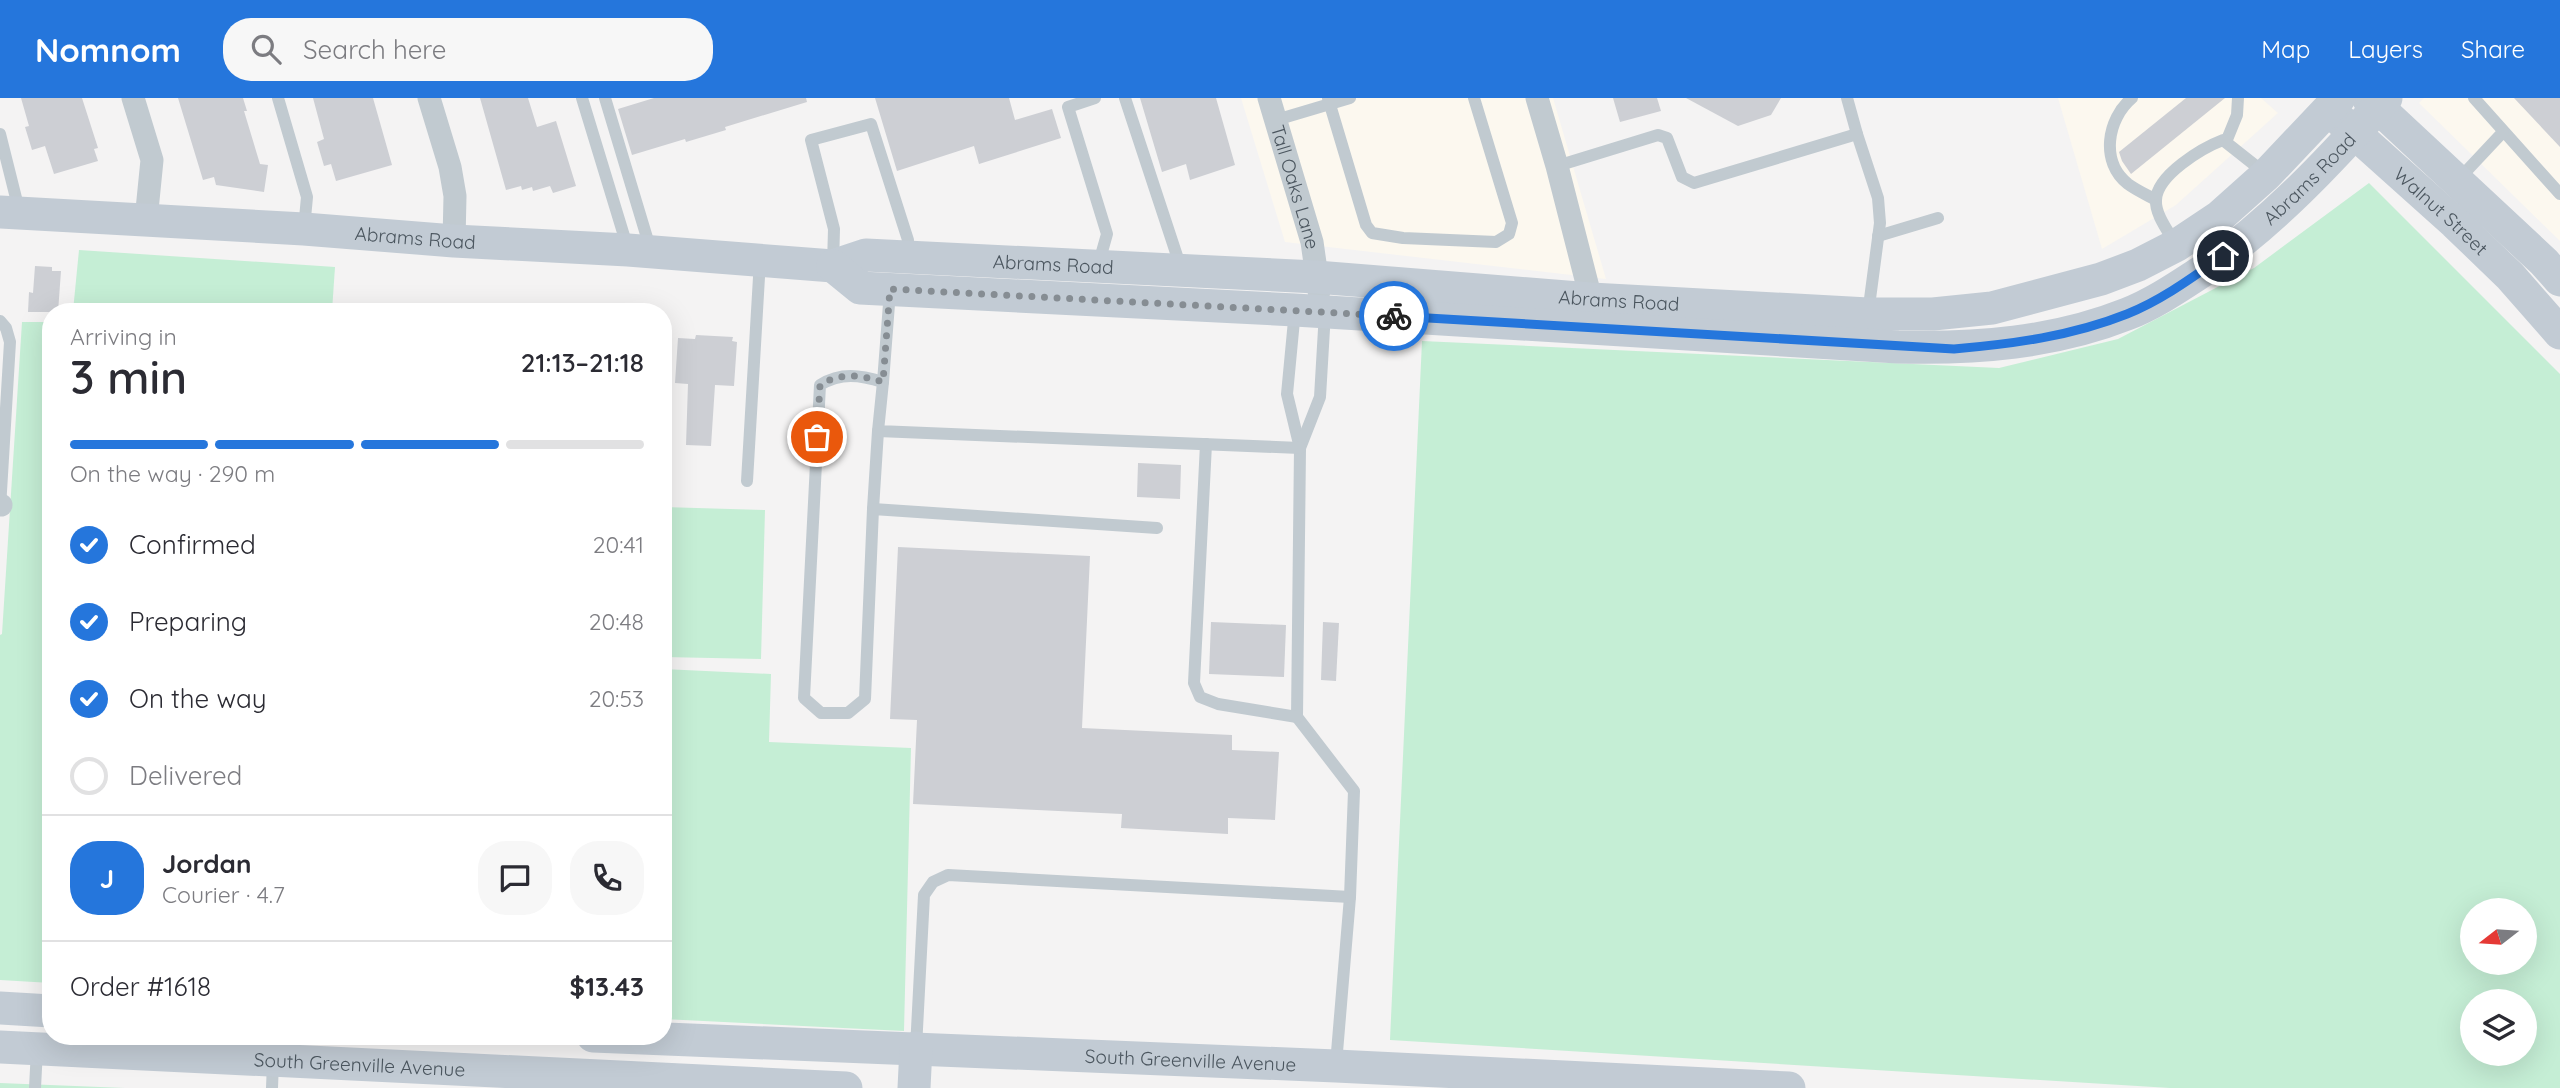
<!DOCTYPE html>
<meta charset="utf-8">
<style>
body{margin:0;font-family:Quicksand,sans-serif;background:#f7f7f7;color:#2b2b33;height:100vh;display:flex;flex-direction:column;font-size:26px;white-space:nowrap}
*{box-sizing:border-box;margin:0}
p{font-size:23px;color:#7c7c81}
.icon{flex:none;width:38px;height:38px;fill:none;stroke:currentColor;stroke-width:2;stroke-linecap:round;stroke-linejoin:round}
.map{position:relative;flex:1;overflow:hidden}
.side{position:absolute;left:42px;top:205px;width:630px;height:742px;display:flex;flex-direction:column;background:#fff;border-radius:28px;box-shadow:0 7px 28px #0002}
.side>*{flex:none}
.needle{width:46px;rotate:253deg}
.tools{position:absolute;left:2460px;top:800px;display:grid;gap:14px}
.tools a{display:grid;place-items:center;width:77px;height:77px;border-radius:50%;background:#fff;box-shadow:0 7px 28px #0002;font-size:35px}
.pin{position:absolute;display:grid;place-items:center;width:60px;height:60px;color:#fff;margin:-30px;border:4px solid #fff;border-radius:50%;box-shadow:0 2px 7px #0007}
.courier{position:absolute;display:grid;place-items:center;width:70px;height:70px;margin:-35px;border:5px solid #2576dc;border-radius:50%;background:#fff;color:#222;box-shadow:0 2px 9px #0007}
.overview em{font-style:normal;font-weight:600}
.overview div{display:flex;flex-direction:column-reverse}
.overview{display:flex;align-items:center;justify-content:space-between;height:119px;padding:0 28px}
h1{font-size:46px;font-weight:600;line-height:52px}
.bar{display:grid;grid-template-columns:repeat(4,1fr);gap:10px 7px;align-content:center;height:84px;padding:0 28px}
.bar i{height:9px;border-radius:5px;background:#e1e1e2}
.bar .on{background:#2576dc}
.bar p{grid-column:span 4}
.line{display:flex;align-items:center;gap:18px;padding:0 28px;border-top:2px solid #e1e1e2}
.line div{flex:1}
.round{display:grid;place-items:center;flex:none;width:74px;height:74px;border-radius:28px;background:#f7f7f7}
ol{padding:0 28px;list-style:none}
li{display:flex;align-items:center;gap:21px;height:77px}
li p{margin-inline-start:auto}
li .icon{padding:7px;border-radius:50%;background:#2576dc;color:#fff;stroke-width:4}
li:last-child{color:#7c7c81}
li i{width:38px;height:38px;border:4px solid #e1e1e2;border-radius:50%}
header{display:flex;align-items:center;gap:42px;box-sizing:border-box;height:98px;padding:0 35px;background:#2576dc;color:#fff}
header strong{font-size:33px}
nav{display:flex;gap:38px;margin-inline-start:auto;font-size:24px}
.search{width:490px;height:63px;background:#f7f7f7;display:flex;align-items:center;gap:18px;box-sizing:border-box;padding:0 24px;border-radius:28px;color:#7c7c81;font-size:26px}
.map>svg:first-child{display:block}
</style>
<header>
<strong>Nomnom</strong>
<div class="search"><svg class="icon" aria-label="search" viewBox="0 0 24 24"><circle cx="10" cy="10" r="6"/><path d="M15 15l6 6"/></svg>Search here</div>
<nav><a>Map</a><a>Layers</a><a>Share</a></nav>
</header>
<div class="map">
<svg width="2560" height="990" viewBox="0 0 2560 990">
<rect width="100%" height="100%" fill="#f4f3f3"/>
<g fill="#fcf8ef">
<polygon points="1241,0 1553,0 1606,181 1285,144"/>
<polygon points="2058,0 2261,0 2278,15 2176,107 2102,151"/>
<polygon points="2424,0 2560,0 2560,143 2419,5"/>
</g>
<g fill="#c5eed5" fill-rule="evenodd">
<path d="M2369 85 2560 276V990H2170L1390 942 1422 243 1999 270 2118 241 2254 170ZM2473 812H2525V864H2473ZM2473 903H2525V956H2473Z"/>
<polygon points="79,152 335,169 332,213 73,213"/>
<polygon points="22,224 51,224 51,885 0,882 0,537 2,536"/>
<polygon points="663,409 765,412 761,561 663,559"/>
<polygon points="663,571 771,576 769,644 911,650 904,933 663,921"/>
<polygon points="0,985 125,990 0,990"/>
</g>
<g fill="#cdcfd4">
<polygon points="21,0 82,0 98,50 94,51 98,63 54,76 45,48 32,52 25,29 29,28"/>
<polygon points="178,0 243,0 247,13 244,13 260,66 268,67 264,94 216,87 214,79 203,82"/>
<polygon points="313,0 373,0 392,67 336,83 331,66 324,68 317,44 324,41"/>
<polygon points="480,0 528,0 537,29 556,23 576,88 553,95 550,88 533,93 532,89 522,92 521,88 506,92"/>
<polygon points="654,0 806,0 807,4 725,29 726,32 686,44 685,41 632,57 618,11"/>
<polygon points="875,0 1009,0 1015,22 1052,11 1061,40 979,66 974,48 897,73"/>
<polygon points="1140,0 1216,0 1235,67 1190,82 1186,66 1162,74"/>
<polygon points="1613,0 1657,0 1661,13 1620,24"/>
<polygon points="1686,0 1781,0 1771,17 1738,28"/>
<polygon points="2186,0 2225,0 2131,76 2122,63 2119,54"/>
<polygon points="2514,0 2560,0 2560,49"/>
<polygon points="35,168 52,169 52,173 61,173 58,214 28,214 29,194 33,195"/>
<polygon points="696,237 733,239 732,243 737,244 734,288 715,287 711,348 686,347 688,286 675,285 678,240 695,241"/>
<polygon points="1138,365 1181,367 1180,401 1137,399"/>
<polygon points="898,449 1090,458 1082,630 1232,637 1232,652 1279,654 1275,722 1228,720 1228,736 1121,730 1122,716 913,706 917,622 890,621"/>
<polygon points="1211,524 1286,527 1284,579 1209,576"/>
<polygon points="1323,524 1339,525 1336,583 1321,582"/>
</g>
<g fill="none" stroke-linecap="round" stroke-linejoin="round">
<g stroke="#c1cad0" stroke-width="12">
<polyline points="278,0 307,99 304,131"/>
<polyline points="582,0 628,151"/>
<polyline points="605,0 651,153"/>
<polyline points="1095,0 1068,9 1107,136 1098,168"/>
<polyline points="1125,0 1177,158 1176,170"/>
<polyline points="1328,0 1366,127 1372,135 1403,140 1496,144 1509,136 1512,125 1474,0"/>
<polyline points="1847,0 1857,36"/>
<path d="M2132 0C2107 21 2100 64 2128 86 2136 92 2147 97 2156 102"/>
<polyline points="2474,0 2560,96"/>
<polyline points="1276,22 1350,0"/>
<polyline points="0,36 19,112"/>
<polyline points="2226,44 2237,17 2238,0"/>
<polyline points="1557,68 1658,37 1667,40 1682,79 1694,85 1857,36 1878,100 1880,125 1868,216"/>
<polyline points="2458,82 2503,34"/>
<polyline points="1878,138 1938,120"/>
<path d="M2176 147C2169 134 2155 117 2156 102 2157 77 2202 50 2223 42L2266 76"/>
<polyline points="833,167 834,131 811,42 871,26 908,142 906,159"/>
<polyline points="1295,212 1287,296 1300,350 1297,619 1354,693 1350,799 1336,966"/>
<polyline points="0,223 6,230 10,244 0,410"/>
<polyline points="883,284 890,193"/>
<polyline points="1206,346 1194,585 1200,599 1218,606 1297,619"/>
<polyline points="1300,350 1320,299 1325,214"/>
<polyline points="747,383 760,162"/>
<polyline points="873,411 878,333"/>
<path d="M1157 430 873 411 865 601 848 615H821L804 600 820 287C841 274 860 277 883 284L878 333 1300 350"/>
<polyline points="916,950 924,797 933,784 948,777 1350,799"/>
<polyline points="35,990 37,951"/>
<polyline points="272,990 273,964"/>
</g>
<g stroke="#c1cad0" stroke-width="23">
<polyline points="133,0 152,62 146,122"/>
<polyline points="429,0 450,69 455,98 454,143"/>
<path id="s1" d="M1269 0 1312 144 1319 193"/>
<polyline points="1537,0 1557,68 1591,201 1590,214"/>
<polyline points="0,407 1,407"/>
</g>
<g stroke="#c2cbd4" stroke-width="33">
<polyline points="2368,0 2544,164 2560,182"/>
<path id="s2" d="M2340 22 2455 125 2510 178 2560 235"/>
<path id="s3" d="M0 114 304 131 454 143 628 152 833 168 866 157 1316 179 1591 201 1868 216H1933L1992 210 2101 181 2138 167 2177 147 2219 119 2266 77 2339 0"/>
<path id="s4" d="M833 168 860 190 1295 212 1898 249C1976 251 2054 245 2127 216 2153 206 2178 189 2201 174 2272 125 2329 64 2386 0"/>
<polyline points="0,910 51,913"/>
<path id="s5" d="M593 938 1336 968 1789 990"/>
<path id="s6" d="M0 949 846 990"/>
<polyline points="914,990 916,950"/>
</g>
</g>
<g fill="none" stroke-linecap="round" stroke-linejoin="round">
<path stroke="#868d93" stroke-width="7" stroke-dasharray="0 12.6" d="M817 339 820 287C841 274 860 277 883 284L890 191 1394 218"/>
<path stroke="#2576dc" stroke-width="9" d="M1394 218 1954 251C2013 246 2072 238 2127 216 2162 202 2193 179 2223 158"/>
</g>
<g text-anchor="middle" stroke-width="5" stroke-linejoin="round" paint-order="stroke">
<g font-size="19" fill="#4b565f" stroke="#fff">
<text dy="7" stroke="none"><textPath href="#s4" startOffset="1536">Abrams Road</textPath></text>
<text dy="7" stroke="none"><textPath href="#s1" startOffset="93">Tall Oaks Lane</textPath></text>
<text dy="7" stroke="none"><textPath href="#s2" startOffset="136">Walnut Street</textPath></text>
<text dy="7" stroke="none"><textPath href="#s3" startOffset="416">Abrams Road</textPath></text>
<text dy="7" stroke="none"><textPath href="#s3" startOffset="1057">Abrams Road</textPath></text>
<text dy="7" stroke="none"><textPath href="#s3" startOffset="1624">Abrams Road</textPath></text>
<text dy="7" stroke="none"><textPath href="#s5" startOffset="598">South Greenville Avenue</textPath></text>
<text dy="7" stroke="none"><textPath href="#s6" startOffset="360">South Greenville Avenue</textPath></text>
</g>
</g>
</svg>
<div class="tools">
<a><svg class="needle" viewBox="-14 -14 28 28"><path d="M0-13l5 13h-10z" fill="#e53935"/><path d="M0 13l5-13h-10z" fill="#7c7c81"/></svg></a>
<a><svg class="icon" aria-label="layers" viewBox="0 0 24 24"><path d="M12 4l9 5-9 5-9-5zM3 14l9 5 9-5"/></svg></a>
</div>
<div class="pin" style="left:817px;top:339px;background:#ea580c"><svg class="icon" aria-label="bag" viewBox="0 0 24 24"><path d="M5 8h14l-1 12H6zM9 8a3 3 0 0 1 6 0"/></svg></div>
<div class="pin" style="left:2223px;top:158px;background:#1f2937"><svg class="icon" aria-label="home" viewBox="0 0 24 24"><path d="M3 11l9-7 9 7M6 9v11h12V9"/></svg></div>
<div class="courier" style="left:1394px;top:218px"><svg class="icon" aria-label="bike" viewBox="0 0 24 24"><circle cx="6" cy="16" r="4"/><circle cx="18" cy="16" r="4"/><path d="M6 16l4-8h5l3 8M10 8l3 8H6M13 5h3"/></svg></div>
<section class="side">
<div class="overview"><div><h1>3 min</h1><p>Arriving in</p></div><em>21:13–21:18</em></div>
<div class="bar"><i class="on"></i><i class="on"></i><i class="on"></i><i></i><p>On the way · 290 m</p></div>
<ol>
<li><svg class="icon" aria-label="check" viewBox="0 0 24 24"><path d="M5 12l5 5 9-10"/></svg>Confirmed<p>20:41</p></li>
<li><svg class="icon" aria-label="check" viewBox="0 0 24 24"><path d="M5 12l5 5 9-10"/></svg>Preparing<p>20:48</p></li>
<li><svg class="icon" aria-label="check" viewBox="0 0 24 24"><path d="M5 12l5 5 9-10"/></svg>On the way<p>20:53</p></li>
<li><i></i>Delivered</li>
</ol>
<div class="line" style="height:126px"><b class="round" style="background:#2576dc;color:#fff">J</b><div><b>Jordan</b><p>Courier · 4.7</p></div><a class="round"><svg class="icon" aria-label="chat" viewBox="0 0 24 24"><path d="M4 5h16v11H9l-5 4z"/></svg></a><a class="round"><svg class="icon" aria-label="phone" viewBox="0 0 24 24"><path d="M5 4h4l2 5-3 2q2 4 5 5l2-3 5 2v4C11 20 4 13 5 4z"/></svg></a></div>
<div class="line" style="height:91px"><div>Order #1618</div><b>$13.43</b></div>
</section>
</div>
